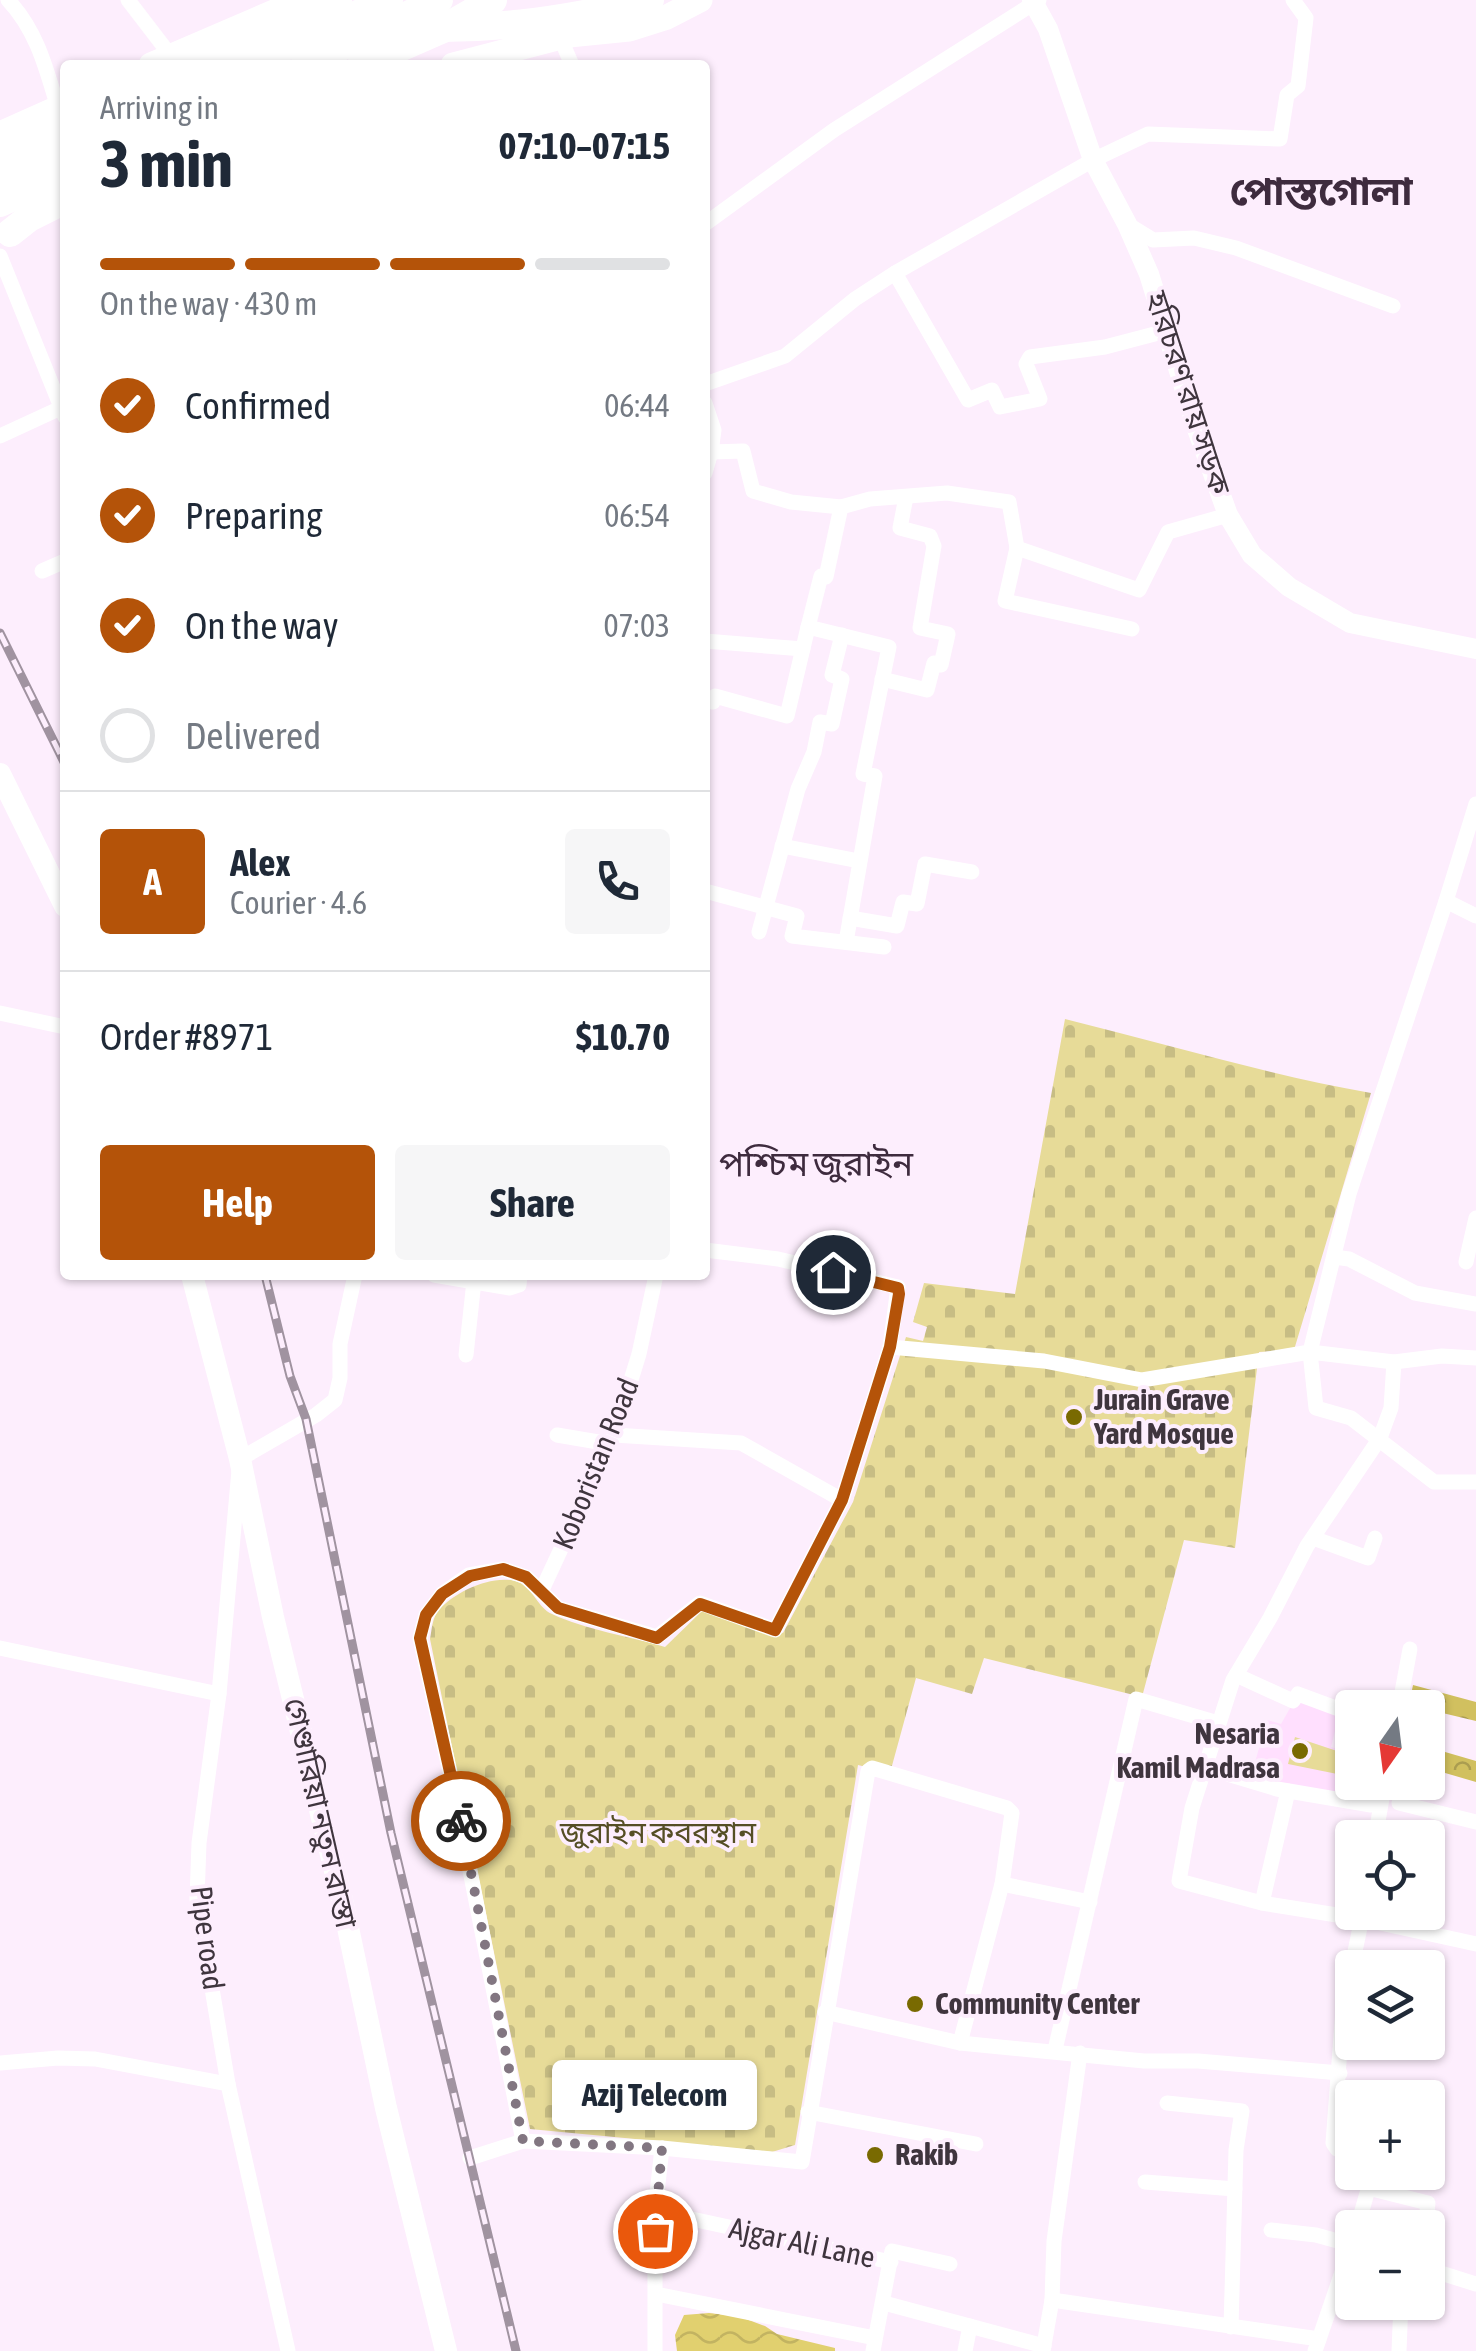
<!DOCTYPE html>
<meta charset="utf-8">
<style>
body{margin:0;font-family:"Asap Condensed","Noto Sans Bengali",sans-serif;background:#f6f6f7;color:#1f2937;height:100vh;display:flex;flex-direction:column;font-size:38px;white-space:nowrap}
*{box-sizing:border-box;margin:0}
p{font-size:32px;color:#747a83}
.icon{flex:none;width:55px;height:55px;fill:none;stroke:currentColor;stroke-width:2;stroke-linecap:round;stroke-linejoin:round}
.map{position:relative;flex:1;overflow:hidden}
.sheet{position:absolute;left:60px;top:60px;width:650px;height:1220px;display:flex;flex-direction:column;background:#fff;border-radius:10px;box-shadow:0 2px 8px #0004}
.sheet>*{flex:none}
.needle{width:65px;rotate:194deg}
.tools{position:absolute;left:1335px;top:1690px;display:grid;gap:20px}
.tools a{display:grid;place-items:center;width:110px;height:110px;border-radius:10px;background:#fff;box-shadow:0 2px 8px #0004;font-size:50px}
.pin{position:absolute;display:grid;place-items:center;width:85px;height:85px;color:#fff;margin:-42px;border:5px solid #fff;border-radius:50%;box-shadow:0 2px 10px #0007}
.courier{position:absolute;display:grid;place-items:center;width:100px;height:100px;margin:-50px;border:8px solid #b45309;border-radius:50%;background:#fff;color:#222;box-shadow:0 2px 12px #0007}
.bubble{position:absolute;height:70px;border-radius:10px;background:#fff;box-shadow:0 2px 8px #0004;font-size:32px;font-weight:700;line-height:70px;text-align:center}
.summary em{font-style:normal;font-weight:700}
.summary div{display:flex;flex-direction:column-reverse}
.summary{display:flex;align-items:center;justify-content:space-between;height:170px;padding:0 40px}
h1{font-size:65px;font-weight:700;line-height:75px}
.bar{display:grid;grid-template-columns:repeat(4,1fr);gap:15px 10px;align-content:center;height:120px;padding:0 40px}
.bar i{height:12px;border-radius:8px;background:#e0e1e3}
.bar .current{background:#b45309}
.bar p{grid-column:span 4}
.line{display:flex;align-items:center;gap:25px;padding:0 40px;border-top:2px solid #e0e1e3}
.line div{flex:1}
.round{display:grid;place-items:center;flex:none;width:105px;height:105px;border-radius:10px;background:#f6f6f7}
ol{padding:0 40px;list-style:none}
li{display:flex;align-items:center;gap:30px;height:110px}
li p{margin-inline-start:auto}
li .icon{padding:10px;border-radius:50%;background:#b45309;color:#fff;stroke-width:4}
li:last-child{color:#747a83}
li i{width:55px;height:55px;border:5px solid #e0e1e3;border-radius:50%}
.cta{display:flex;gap:20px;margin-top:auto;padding:20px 40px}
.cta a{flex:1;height:115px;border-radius:10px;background:#b45309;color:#fff;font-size:40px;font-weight:700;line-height:115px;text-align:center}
.cta a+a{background:#f6f6f7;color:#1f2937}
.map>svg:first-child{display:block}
</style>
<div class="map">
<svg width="1476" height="2351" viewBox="0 0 1476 2351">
<defs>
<pattern id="forest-crowns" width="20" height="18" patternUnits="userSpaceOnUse" patternTransform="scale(2.5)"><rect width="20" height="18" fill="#d1c05f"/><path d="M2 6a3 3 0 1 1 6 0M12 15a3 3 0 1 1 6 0" fill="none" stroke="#ab9d50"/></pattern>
<pattern id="cemetery-stones" width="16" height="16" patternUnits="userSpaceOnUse" patternTransform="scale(2.5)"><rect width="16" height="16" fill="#e7db98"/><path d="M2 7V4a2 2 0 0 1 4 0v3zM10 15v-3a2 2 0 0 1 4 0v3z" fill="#c7bd84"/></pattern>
<pattern id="water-waves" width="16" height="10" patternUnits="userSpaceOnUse" patternTransform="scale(2.5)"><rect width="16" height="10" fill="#e1d06f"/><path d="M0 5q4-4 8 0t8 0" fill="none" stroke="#c2b361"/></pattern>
</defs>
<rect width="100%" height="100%" fill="#fdeefd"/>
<polygon fill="#ffdffe" points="1297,1696 1340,1711 1331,1747 1352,1754 1352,1782 1375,1783 1371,1803 1250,1780 1267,1720 1281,1724"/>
<g fill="url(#forest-crowns)">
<polygon points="1413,1685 1476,1702 1476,1721 1409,1705"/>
<polygon points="1428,1747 1476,1761 1476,1782 1428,1768"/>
</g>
<path fill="url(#cemetery-stones)" d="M1065 1019C1167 1044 1268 1075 1371 1093L1294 1350 1259 1352 1235 1548 1184 1540 1142 1697 984 1658 972 1694 916 1678 890 1773 858 1765 795 2145 772 2152 530 2129 430 1639C432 1629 432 1618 439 1610 454 1592 494 1573 518 1582 533 1588 538 1608 552 1614 586 1630 629 1636 665 1647L703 1610 783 1633 853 1502 906 1337 923 1341 927 1327 913 1322 924 1283 1015 1294Z"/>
<polygon fill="#e7db98" points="1295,1737 1352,1756 1352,1777 1288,1764"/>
<polygon fill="url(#water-waves)" points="709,2313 738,2316 765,2326 777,2334 835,2348 835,2351 677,2351 675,2335 684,2315"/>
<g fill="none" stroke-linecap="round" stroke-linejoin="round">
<g stroke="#fff" stroke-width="15">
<path d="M8 0C37 31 46 68 58 108"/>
<polyline points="128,0 171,56"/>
<polyline points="560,37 572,65"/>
<polyline points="705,224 834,130 1039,0"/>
<polyline points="1127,224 1153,240 1194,238 1236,248 1393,306"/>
<polyline points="0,256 65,417"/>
<polyline points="895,273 968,400 992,390 1000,407 1040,399 1026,364 1030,357 1105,347 1166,331"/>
<polyline points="705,384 785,356 855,299 895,273 1093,160 1148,134 1280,139 1287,95 1298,86 1306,18 1293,0"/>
<polyline points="705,403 714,430 711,452 743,451 753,491 791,502 841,507 870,499 947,493 1009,502 1017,548 1139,590 1168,532 1228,515"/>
<polyline points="0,436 65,406"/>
<polyline points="705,473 711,452"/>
<polyline points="1017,548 1005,601 1132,629"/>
<polyline points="42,571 65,561"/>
<polyline points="808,627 821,576 826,577 841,507"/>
<polyline points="705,641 803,649"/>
<polyline points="882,679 927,690 934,663 941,665 948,634 920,628 934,546 930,536 900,528 906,497"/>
<polyline points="705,701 713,702 715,696 787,716 808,627 889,647 863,774 875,776 846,942"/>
<polyline points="782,846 859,861"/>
<polyline points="705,891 797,916 792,936 884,947"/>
<polyline points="1446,901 1476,804"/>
<polyline points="1476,916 1446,901 1349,1194 1310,1352 1316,1408 1351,1418 1434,1482 1476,1482"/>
<polyline points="850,918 897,926 903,902 917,904 925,864 972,872"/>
<polyline points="759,932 798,789 814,752 820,722 832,724 842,679 832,675 842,635"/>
<polyline points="0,1013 65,1027"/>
<polyline points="705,1250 778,1259 898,1287 890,1347 1044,1361 1142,1380 1310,1352 1394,1362 1442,1356 1476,1358"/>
<polyline points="1334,1257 1349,1259 1415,1293 1476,1304"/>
<polyline points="1466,1262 1476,1218"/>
<polyline points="434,1275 510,1288 519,1285 520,1275"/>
<polyline points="466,1355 474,1281"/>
<polyline points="1394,1362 1391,1408 1380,1438 1307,1546 1270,1618 1233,1680 1192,1808 1179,1881 1262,1903 1362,1919 1476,1944"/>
<polyline points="557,1435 610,1444"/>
<polyline points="614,1435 741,1443 842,1500"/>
<polyline points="1313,1538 1368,1558 1375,1538"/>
<polyline points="541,1592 614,1435 639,1354 656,1275"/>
<polyline points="0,1648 219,1694"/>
<polyline points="1236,1675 1293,1701 1298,1694 1352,1714"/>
<polyline points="1399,1708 1410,1649"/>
<polyline points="1204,1767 1277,1789 1371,1805"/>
<polyline points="1399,1803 1476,1822"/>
<polyline points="1375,1838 1385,1782"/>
<polyline points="1002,1884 1090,1902"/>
<polyline points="1262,1903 1288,1791"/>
<polyline points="825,2012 960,2043 1144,2061 1198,2061 1340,2073"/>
<polyline points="1055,2050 1136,1699 1218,1723"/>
<polyline points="0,2063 58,2058 95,2059 228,2084"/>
<polyline points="1167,2103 1242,2111 1236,2150 1231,2327"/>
<polyline points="808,2112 976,2144"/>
<polyline points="523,2141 456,1799 420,1638 426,1615 442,1594 469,1575 503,1569 526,1577 558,1608 657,1637 700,1603 775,1630 842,1500 890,1347"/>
<polyline points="1352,2155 1337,2149 1333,2143 1343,2009 1363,1913"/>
<polyline points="470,2158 523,2141 662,2148 802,2162 868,1771 872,1768 1007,1808 1012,1813 1002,1884 960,2043"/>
<polyline points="1145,2182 1235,2189"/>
<polyline points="1368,2188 1428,2203 1425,2228"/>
<polyline points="655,2211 891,2262"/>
<polyline points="1357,2228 1373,2172"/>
<polyline points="1271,2230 1316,2235 1352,2245"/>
<polyline points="1428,2269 1476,2284"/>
<polyline points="656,2294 875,2338"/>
<polyline points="1052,2300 1319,2339"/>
<polyline points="884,2303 1044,2346"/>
<polyline points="288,2351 228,2084 197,1899 199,1843 219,1694 240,1459 316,1415 335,1400 340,1378 340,1344 355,1275"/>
<polyline points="655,2351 655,2211 662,2148"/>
<polyline points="873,2351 892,2251 950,2264"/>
<polyline points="965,2351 970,2326"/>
<polyline points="1043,2351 1052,2300 1054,2241 1080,2053"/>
<polyline points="1315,2351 1352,2243"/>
<polyline points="1399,2351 1401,2302"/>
</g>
<polyline stroke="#fff" stroke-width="20" points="1032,0 1048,29 1093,160 1127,224 1149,274 1197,429 1228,515 1252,555 1289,587 1350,623 1476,649"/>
<g stroke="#fff" stroke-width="22">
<polyline points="0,774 65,906"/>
<polyline points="192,1275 240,1459 273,1617 343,1904 386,2108 446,2351"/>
</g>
<g stroke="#fff" stroke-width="25">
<polyline points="151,65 302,0"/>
<polyline points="453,65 569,35 629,29 667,17 700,0"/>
<polyline points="0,134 65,105"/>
</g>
<g stroke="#fff" stroke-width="28">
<path d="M390 26C481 33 562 21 650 0"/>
<polyline points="192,65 338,0"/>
<polyline points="245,65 389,0"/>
<polyline points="304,65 439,0"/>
<polyline points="361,65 441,30 493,0"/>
<polyline points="0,149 65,122"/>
<polyline points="0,176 65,146"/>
<polyline points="0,203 65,174"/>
<polyline points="10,233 29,218 65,200"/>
</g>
<g stroke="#a093a0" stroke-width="9">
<g id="rail">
<polyline points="0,633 65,764"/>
<polyline points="265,1275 290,1376 306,1419 391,1833 516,2351"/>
</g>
</g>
<use href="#rail" stroke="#fdeefd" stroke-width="5" stroke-dasharray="15" stroke-linecap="butt"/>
</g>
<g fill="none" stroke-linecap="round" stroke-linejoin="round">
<polyline stroke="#827681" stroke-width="10" stroke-dasharray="0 18" points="461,1821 523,2141 662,2148 655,2231"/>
<polyline stroke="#b45309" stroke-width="12" points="461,1821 420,1638 426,1615 442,1594 470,1576 503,1569 526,1577 558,1608 657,1638 700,1604 775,1630 842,1500 890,1347 899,1294 898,1288 833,1272"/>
</g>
<g fill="#796a01" stroke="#fdeefd" stroke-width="4">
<circle cx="1074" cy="1417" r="10"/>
<circle cx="1300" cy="1751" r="10"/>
<circle cx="915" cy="2004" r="10"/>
<circle cx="875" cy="2155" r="10"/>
</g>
<g text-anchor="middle" stroke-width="8" stroke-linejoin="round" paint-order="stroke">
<g font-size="30" fill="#3f353e" stroke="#fdeefd">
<text transform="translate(1188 393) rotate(72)" y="10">হরিচরণ রায় সড়ক</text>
<text transform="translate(596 1464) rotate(-68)" y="10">Koboristan Road</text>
<text transform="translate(320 1813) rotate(77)" y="10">গেণ্ডারিয়া নতুন রাস্তা</text>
<text transform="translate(207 1938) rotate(83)" y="10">Pipe road</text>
<text transform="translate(802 2243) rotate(12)" y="10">Ajgar Ali Lane</text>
</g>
<g font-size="30" font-weight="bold" fill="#3f353e" stroke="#fdeefd" text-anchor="start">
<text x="1094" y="1410">Jurain Grave<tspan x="1094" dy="34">Yard Mosque</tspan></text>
<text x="1280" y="1744" text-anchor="end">Nesaria<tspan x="1280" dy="34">Kamil Madrasa</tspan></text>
<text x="935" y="2014">Community Center</text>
<text x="895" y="2165">Rakib</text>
</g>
<g font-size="30" fill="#554e25" stroke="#fdeefd">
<text x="658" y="1843">জুরাইন কবরস্থান</text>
</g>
<g font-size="35" fill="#3e2b3e" stroke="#fdeefd">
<text x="816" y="1176">পশ্চিম জুরাইন</text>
</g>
<g font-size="40" font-weight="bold" fill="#3e2b3e" stroke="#fdeefd">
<text x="1321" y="205">পোস্তগোলা</text>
</g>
</g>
</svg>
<div class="tools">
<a><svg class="needle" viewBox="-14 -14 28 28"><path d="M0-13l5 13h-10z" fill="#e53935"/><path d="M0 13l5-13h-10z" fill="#747a83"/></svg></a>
<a><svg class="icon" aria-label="locate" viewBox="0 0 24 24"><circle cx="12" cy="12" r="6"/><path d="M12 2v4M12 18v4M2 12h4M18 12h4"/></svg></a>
<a><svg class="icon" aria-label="layers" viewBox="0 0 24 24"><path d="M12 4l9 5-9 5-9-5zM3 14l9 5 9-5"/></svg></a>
<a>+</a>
<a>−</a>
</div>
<div class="pin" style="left:655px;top:2231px;background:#ea580c"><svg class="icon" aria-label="bag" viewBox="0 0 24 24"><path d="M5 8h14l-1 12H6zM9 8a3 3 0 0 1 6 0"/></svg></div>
<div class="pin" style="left:833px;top:1272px;background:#1f2937"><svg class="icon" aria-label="home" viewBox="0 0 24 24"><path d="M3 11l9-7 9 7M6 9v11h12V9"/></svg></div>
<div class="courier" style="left:461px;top:1821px"><svg class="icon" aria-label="bike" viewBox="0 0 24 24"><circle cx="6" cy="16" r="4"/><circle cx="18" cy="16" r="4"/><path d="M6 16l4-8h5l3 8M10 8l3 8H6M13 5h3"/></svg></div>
<div class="bubble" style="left:552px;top:2060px;width:205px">Azij Telecom</div>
<section class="sheet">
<div class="summary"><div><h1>3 min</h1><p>Arriving in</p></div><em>07:10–07:15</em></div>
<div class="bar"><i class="current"></i><i class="current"></i><i class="current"></i><i></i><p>On the way · 430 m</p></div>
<ol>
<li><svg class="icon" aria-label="check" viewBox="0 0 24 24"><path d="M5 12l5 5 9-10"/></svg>Confirmed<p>06:44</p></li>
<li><svg class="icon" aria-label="check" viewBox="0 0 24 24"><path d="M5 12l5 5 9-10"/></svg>Preparing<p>06:54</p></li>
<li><svg class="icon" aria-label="check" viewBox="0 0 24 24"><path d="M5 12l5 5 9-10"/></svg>On the way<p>07:03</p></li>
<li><i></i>Delivered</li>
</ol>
<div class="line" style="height:180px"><b class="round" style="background:#b45309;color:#fff">A</b><div><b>Alex</b><p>Courier · 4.6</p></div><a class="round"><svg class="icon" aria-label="phone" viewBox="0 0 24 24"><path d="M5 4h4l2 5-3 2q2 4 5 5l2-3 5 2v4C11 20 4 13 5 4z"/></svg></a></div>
<div class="line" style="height:130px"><div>Order #8971</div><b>$10.70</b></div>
<div class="cta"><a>Help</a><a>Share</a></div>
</section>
</div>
